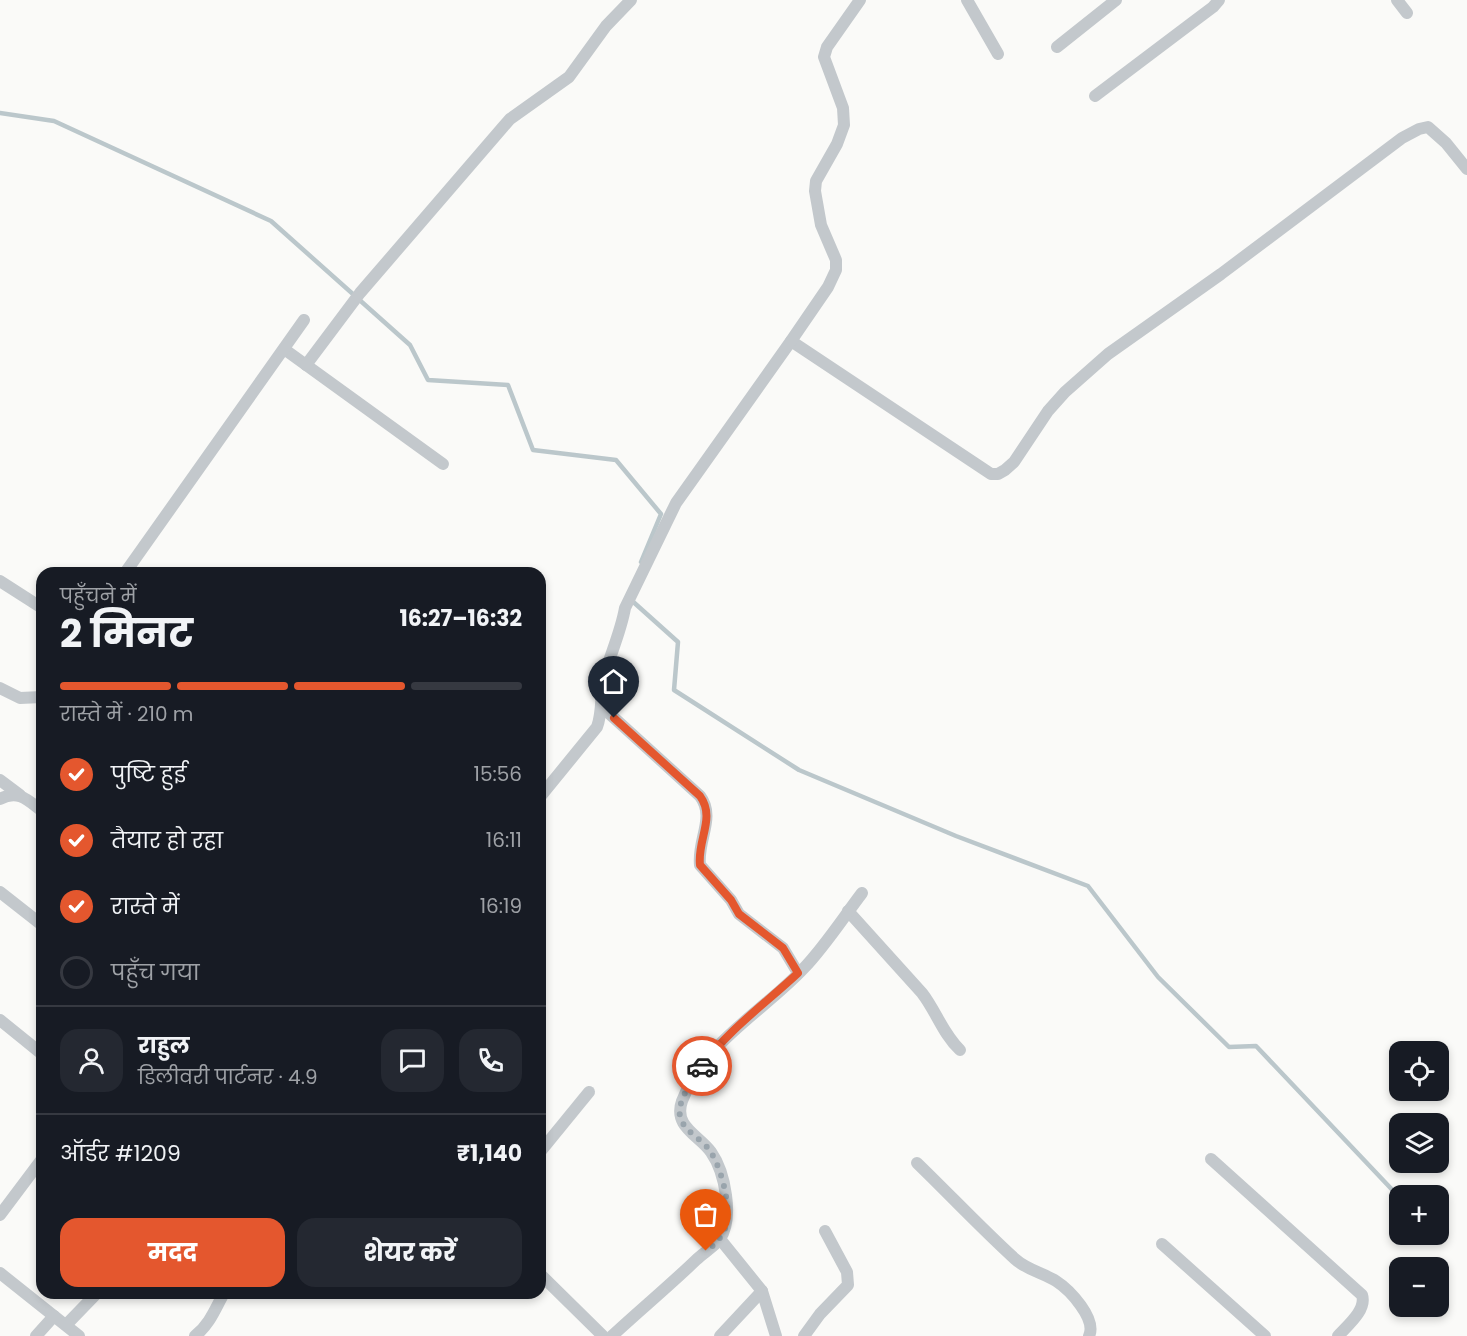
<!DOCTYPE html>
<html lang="hi">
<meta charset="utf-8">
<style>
body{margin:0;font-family:Poppins,"Noto Sans Devanagari",sans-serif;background:#242831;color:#f1f3f6;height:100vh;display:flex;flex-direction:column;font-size:22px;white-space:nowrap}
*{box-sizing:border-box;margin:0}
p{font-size:20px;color:#9ea1a6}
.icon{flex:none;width:33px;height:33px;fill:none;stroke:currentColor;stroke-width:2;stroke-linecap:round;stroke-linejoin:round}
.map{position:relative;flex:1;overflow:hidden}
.side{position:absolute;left:36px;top:567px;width:510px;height:732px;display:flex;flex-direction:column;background:#171b24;border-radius:18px;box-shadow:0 3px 9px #0003}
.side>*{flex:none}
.controls{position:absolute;left:1389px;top:1041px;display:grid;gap:12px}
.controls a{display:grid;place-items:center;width:60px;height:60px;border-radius:12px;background:#171b24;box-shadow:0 3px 9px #0003;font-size:30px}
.pin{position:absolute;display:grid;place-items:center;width:51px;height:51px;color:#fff;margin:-62px -26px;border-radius:50% 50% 50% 0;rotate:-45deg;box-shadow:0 0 6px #0007}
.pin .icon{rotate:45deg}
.courier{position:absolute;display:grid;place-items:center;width:60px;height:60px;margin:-30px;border:4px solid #e4572e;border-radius:50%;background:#fff;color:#222;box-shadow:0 2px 8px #0007}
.head em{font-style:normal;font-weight:700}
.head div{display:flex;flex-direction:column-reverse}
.head{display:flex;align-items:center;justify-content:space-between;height:102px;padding:0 24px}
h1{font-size:39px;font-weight:700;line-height:45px}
.bar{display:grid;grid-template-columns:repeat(4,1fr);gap:9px 6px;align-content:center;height:72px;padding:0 24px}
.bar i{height:8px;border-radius:4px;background:#363941}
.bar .current{background:#e4572e}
.bar p{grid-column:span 4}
.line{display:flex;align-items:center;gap:15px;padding:0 24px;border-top:2px solid #363941}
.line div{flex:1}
.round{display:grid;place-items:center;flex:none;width:63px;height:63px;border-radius:18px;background:#242831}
ol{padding:0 24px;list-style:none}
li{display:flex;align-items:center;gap:18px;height:66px}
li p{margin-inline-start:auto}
li .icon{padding:6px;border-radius:50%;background:#e4572e;color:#fff;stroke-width:4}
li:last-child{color:#9ea1a6}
li i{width:33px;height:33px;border:3px solid #363941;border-radius:50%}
.button{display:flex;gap:12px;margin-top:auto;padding:12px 24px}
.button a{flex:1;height:69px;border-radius:18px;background:#e4572e;color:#fff;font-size:24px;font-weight:700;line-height:69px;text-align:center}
.button a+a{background:#242831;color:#f1f3f6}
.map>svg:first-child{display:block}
</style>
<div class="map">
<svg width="1467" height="1336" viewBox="0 0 1467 1336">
<rect width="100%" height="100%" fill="#fafaf8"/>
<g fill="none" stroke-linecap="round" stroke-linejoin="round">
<g stroke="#bbc7cb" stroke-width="4.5">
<polyline points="0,113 54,121 271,221 410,345 428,380 508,385 533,450 616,460 661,514 641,562"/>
<polyline points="630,599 678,642 674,690 799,770 956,836 1088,886 1158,977 1229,1047 1256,1046 1400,1198"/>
<polyline points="1433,1234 1440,1241"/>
</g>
<g stroke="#c3c8cc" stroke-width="12">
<polyline points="967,0 998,54"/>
<polyline points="1397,0 1407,13"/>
<polyline points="1057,47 1116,0"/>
<polyline points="1095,96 1197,19 1213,7 1219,0"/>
<polyline points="791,341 991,474 998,474 1005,470 1014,462 1048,411 1065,392 1108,354 1221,274 1402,138 1419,129 1428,127 1446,143 1467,169"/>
<polyline points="284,349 443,464"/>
<polyline points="306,365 360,293 503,127 510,119 569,77 606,26 631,0"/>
<polyline points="125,573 304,320"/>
<polyline points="0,581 42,608"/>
<polyline points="0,688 20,698 42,697"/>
<path d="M601 706 700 796C716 817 697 840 700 865L731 900 739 914 783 948 798 973"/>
<polyline points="0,780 20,795"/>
<path d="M540 797 597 727C603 711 600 693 604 676 611 653 621 631 625 608L676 503 791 341 828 287 836 270V260L821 225 815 191 816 181 837 144 844 125 843 108 824 57 827 47 860 0"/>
<path d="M0 799C18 789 28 800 42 811"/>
<polyline points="0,892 42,925"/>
<path d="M848 911 922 993C936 1011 943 1034 960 1050"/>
<polyline points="0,1020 42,1054"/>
<polyline points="540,1152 589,1092"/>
<path d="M1211 1159 1362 1295C1367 1310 1347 1326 1338 1336"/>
<path d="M917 1163C950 1195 982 1229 1015 1259 1027 1270 1043 1273 1056 1281 1070 1290 1097 1319 1089 1336"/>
<polyline points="0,1215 42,1159"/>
<polyline points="720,1239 762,1291 776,1336"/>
<polyline points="1162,1244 1265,1336"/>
<polyline points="0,1273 79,1336"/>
<polyline points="540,1274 603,1336"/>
<polyline points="66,1325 97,1293"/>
<polyline points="36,1336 54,1316"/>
<path d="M195 1336C210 1324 215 1309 224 1293"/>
<path d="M612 1336C640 1310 669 1286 696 1260 703 1253 714 1247 720 1239 734 1218 725 1172 711 1152 699 1135 673 1127 682 1101 704 1042 763 1012 804 968 825 946 843 918 862 893"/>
<polyline points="720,1336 762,1291"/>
<polyline points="804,1336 820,1314 848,1285 847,1272 825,1231"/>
</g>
</g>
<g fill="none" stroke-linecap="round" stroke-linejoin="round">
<path stroke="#99a4ac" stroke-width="6" stroke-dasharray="0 10.8" d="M702 1066C693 1078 677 1101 680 1116 683 1130 698 1137 707 1147 720 1161 732 1207 726 1226 722 1237 716 1244 706 1251"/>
<path stroke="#e4572e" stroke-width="8" d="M614 718 700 796C716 818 697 840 700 865L731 900 739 914 783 948 798 973C766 1003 728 1030 702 1066"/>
</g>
</svg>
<div class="controls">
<a><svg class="icon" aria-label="locate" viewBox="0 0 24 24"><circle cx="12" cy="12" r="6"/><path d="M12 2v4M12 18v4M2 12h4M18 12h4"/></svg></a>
<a><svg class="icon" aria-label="layers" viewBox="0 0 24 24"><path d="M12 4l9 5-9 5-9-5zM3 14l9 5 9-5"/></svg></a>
<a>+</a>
<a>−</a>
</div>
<div class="pin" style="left:706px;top:1251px;background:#ea580c"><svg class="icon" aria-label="bag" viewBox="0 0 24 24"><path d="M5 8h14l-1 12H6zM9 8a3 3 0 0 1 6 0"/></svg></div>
<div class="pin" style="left:614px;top:718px;background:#1f2937"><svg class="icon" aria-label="home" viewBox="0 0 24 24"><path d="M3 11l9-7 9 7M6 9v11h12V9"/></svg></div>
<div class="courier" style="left:702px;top:1066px"><svg class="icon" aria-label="car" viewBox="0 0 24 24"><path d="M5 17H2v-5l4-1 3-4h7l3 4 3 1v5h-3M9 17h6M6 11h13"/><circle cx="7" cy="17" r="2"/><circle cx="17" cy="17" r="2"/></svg></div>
<section class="side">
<div class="head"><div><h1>2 मिनट</h1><p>पहुँचने में</p></div><em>16:27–16:32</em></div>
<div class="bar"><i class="current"></i><i class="current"></i><i class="current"></i><i></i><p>रास्ते में · 210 m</p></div>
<ol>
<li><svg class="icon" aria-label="check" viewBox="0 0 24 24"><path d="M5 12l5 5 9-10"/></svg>पुष्टि हुई<p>15:56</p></li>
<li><svg class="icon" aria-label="check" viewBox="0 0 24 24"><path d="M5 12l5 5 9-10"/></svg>तैयार हो रहा<p>16:11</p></li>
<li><svg class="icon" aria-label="check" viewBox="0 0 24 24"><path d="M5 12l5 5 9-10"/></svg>रास्ते में<p>16:19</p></li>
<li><i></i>पहुँच गया</li>
</ol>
<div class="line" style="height:108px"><a class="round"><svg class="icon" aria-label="person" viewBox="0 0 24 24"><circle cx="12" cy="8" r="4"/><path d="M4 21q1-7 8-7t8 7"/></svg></a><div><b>राहुल</b><p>डिलीवरी पार्टनर · 4.9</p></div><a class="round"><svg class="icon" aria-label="chat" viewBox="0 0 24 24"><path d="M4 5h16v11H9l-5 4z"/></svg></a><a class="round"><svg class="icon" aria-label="phone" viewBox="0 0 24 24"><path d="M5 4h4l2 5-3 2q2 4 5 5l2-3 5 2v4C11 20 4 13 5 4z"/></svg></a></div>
<div class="line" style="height:78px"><div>ऑर्डर #1209</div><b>₹1,140</b></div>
<div class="button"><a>मदद</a><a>शेयर करें</a></div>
</section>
</div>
